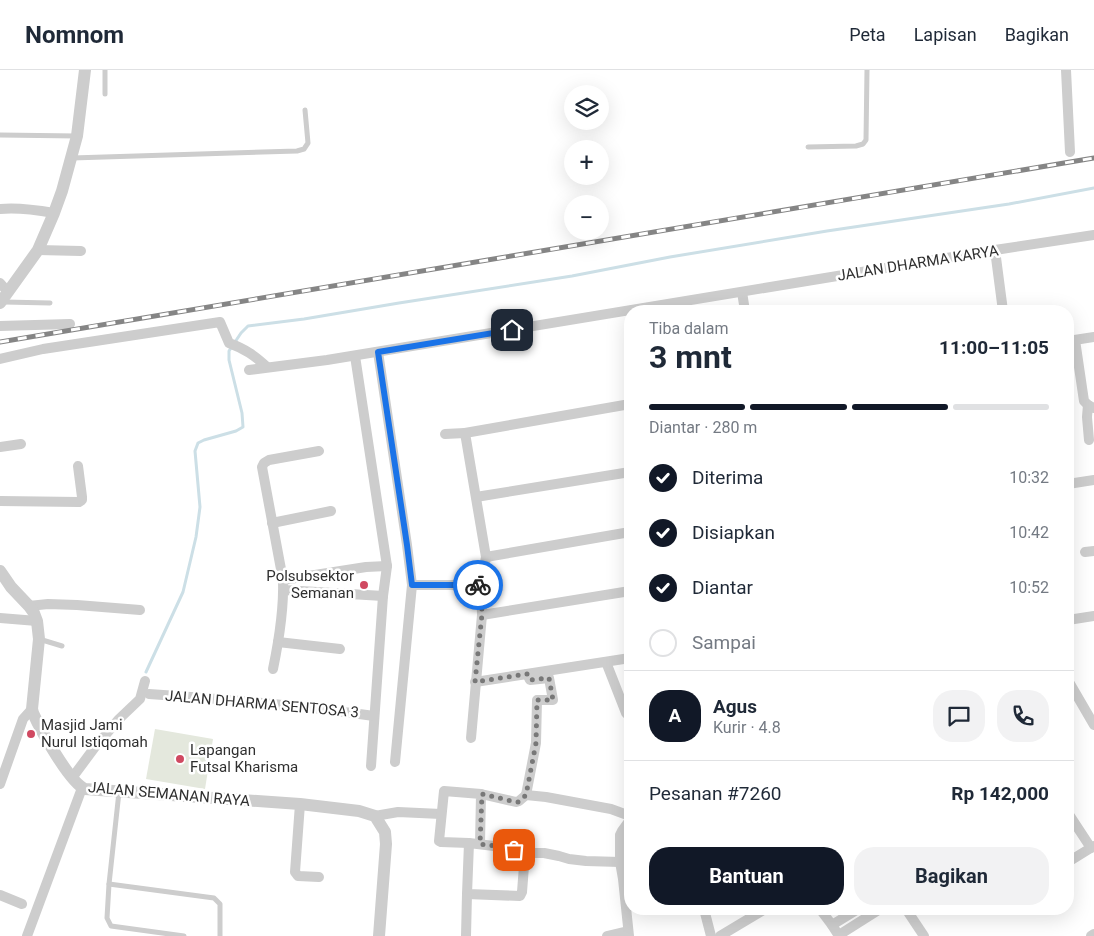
<!DOCTYPE html>
<html lang="id">
<meta charset="utf-8">
<style>
body{margin:0;font-family:Roboto,sans-serif;background:#f2f2f3;color:#1f2937;height:100vh;display:flex;flex-direction:column;font-size:19px;white-space:nowrap}
*{box-sizing:border-box;margin:0}
p{font-size:16px;color:#747a83}
.icon{flex:none;width:28px;height:28px;fill:none;stroke:currentColor;stroke-width:2;stroke-linecap:round;stroke-linejoin:round}
.map{position:relative;flex:1;overflow:hidden}
.sheet{position:absolute;left:624px;top:235px;width:450px;height:610px;display:flex;flex-direction:column;background:#fff;border-radius:20px;box-shadow:0 5px 20px #0002}
.sheet>*{flex:none}
.fabs{position:absolute;left:564px;top:15px;display:grid;gap:10px}
.fabs a{display:grid;place-items:center;width:45px;height:45px;border-radius:50%;background:#fff;box-shadow:0 5px 20px #0002;font-size:25px}
.pin{position:absolute;display:grid;place-items:center;width:42px;height:42px;color:#fff;margin:-21px;border-radius:10px;box-shadow:0 2px 8px #0006}
.courier{position:absolute;display:grid;place-items:center;width:50px;height:50px;margin:-25px;border:4px solid #1a73e8;border-radius:50%;background:#fff;color:#222;box-shadow:0 1px 6px #0007}
.headline em{font-style:normal;font-weight:700}
.headline div{display:flex;flex-direction:column-reverse}
.headline{display:flex;align-items:center;justify-content:space-between;height:85px;padding:0 25px}
h1{font-size:32px;font-weight:700;line-height:38px}
.bar{display:grid;grid-template-columns:repeat(4,1fr);gap:8px 5px;align-content:center;height:60px;padding:0 25px}
.bar i{height:6px;border-radius:4px;background:#e0e1e3}
.bar .on{background:#111827}
.bar p{grid-column:span 4}
.line{display:flex;align-items:center;gap:12px;padding:0 25px;border-top:1px solid #e0e1e3}
.line div{flex:1}
.round{display:grid;place-items:center;flex:none;width:52px;height:52px;border-radius:20px;background:#f2f2f3}
ol{padding:0 25px;list-style:none}
li{display:flex;align-items:center;gap:15px;height:55px}
li p{margin-inline-start:auto}
li .icon{padding:5px;border-radius:50%;background:#111827;color:#fff;stroke-width:4}
li:last-child{color:#747a83}
li i{width:28px;height:28px;border:2px solid #e0e1e3;border-radius:50%}
.primary-button{display:flex;gap:10px;margin-top:auto;padding:10px 25px}
.primary-button a{flex:1;height:58px;border-radius:20px;background:#111827;color:#fff;font-size:20px;font-weight:700;line-height:58px;text-align:center}
.primary-button a+a{background:#f2f2f3;color:#1f2937}
header{display:flex;align-items:center;gap:30px;box-sizing:border-box;height:70px;padding:0 25px;background:#fff;border-bottom:1px solid #e0e1e3}
header strong{font-size:24px}
nav{display:flex;gap:28px;margin-inline-start:auto;font-size:18px}
.map>svg:first-child{display:block}
</style>
<header>
<strong>Nomnom</strong>
<nav><a>Peta</a><a>Lapisan</a><a>Bagikan</a></nav>
</header>
<div class="map">
<svg width="1094" height="866" viewBox="0 0 1094 866">
<rect width="100%" height="100%" fill="#fff"/>
<polygon fill="#e4e8dd" points="155,659 213,669 205,719 146,709"/>
<g fill="none" stroke-linecap="round" stroke-linejoin="round">
<polyline stroke="#ccdfe6" stroke-width="3" points="146,602 183,522 196,467 200,437 195,381 198,373 204,370 236,361 243,357 242,343 229,290 229,281 241,263 248,256 304,249 399,233 572,206 670,187 827,161 1009,134 1094,118"/>
<g stroke="#cdcdcd" stroke-width="5">
<polyline points="105,0 105,24"/>
<polyline points="0,65 77,66"/>
<polyline points="808,77 856,76 863,74 866,70 867,0"/>
<polyline points="72,88 297,81 304,79 308,73 305,40"/>
<polyline points="4,232 50,233"/>
<polyline points="39,569 62,576"/>
<polyline points="119,722 109,814 107,848 111,856 184,866"/>
<polyline points="109,814 214,828 220,834 220,866"/>
</g>
<g stroke="#cdcdcd" stroke-width="10">
<polyline points="1066,0 1070,82"/>
<path d="M0 139C18 137 37 140 54 143"/>
<polyline points="38,180 81,181"/>
<polyline points="995,180 1003,241"/>
<polyline points="0,213 8,222"/>
<polyline points="742,222 745,241"/>
<polyline points="0,256 70,254"/>
<polyline points="1075,270 1084,331 1088,335 1094,338"/>
<polyline points="1068,271 1094,267"/>
<polyline points="378,282 407,475 412,515 395,692"/>
<polyline points="355,286 387,496 383,526 371,696"/>
<path d="M0 289 43 279 220 252 229 273C245 279 254 285 267 297"/>
<polyline points="249,300 327,290 995,180 1094,165"/>
<polyline points="1088,335 1087,347 1089,370"/>
<polyline points="445,364 465,363"/>
<polyline points="0,377 21,374"/>
<polyline points="1068,414 1094,410"/>
<polyline points="476,427 630,402"/>
<polyline points="0,431 79,432 82,430 82,427 78,396"/>
<polyline points="272,453 331,441"/>
<polyline points="1085,482 1094,481"/>
<polyline points="486,487 630,462"/>
<polyline points="283,510 262,397 264,393 269,390 319,381"/>
<polyline points="412,515 481,515 482,545 471,668"/>
<polyline points="481,515 486,487 465,363 630,334"/>
<polyline points="284,520 383,526"/>
<polyline points="29,536 48,534 77,535 140,540"/>
<polyline points="482,545 630,521"/>
<polyline points="0,548 37,551"/>
<polyline points="1068,550 1094,546"/>
<polyline points="278,572 340,579"/>
<polyline points="606,592 626,643 630,647"/>
<path d="M273 599C279 570 284 540 283 510L366 497 387 496"/>
<polyline points="1068,606 1069,612 1094,655"/>
<polyline points="475,612 630,588"/>
<path d="M149 624C224 629 300 635 374 646"/>
<polyline points="72,708 95,677 119,649 140,629 145,611"/>
<polyline points="0,714 23,649 32,639"/>
<polyline points="481,724 516,732 519,731 526,725"/>
<polyline points="526,725 536,673 537,630 553,630 549,608 530,610 527,604"/>
<polyline points="526,725 546,727 611,739 630,746"/>
<polyline points="300,734 295,802 298,806 319,807"/>
<polyline points="1068,743 1091,778"/>
<polyline points="375,746 398,742 441,744"/>
<polyline points="469,773 441,772 439,771 444,721 481,724 480,774"/>
<polyline points="525,783 522,822 520,826 467,824 469,773 502,777 525,783 544,783 559,786 569,789 586,791 620,792"/>
<polyline points="1068,792 1094,776"/>
<polyline points="0,825 22,834"/>
<polyline points="704,839 711,866"/>
<polyline points="820,839 832,855 839,866"/>
<polyline points="906,839 924,866"/>
<polyline points="832,855 858,839"/>
<polyline points="839,865 880,839"/>
<polyline points="27,866 82,718"/>
<polyline points="466,866 467,824"/>
<polyline points="607,866 628,861"/>
<polyline points="629,866 623,809 620,792 620,765 622,761 630,750"/>
<polyline points="720,866 765,839"/>
<polyline points="1091,866 1094,864"/>
</g>
<g stroke="#cdcdcd" stroke-width="12">
<polyline points="0,233 38,180 54,143 62,121 77,66 85,0"/>
<path d="M0 501 11 517 29 536 34 543 37 551 39 569 32 639 33 643C40 659 70 713 85 719L300 734 359 741 375 746 385 762 386 774 379 866"/>
</g>
<g stroke="#858585" stroke-width="5">
<polyline id="rail" points="0,272 1094,88"/>
</g>
<use href="#rail" stroke="#fff" stroke-width="3" stroke-dasharray="9" stroke-linecap="butt"/>
</g>
<g fill="none" stroke-linecap="round" stroke-linejoin="round">
<polyline stroke="#787878" stroke-width="5" stroke-dasharray="0 9" points="478,515 481,515 482,544 475,612 527,604 530,610 549,608 553,630 537,630 536,673 526,725 519,732 516,732 482,724 480,774 502,777 514,780"/>
<polyline stroke="#1a73e8" stroke-width="6" points="478,515 412,515 407,475 378,282 512,260"/>
</g>
<g fill="#d04961" stroke="#fff" stroke-width="2">
<circle cx="364" cy="515" r="5"/>
<circle cx="31" cy="664" r="5"/>
<circle cx="180" cy="689" r="5"/>
</g>
<g text-anchor="middle" stroke-width="5" stroke-linejoin="round" paint-order="stroke">
<g font-size="15" fill="#303030" stroke="#fff">
<text transform="translate(918 193) rotate(-9)" y="5">JALAN DHARMA KARYA</text>
<text transform="translate(262 634) rotate(5)" y="5">JALAN DHARMA SENTOSA 3</text>
<text transform="translate(169 724) rotate(5)" y="5">JALAN SEMANAN RAYA</text>
</g>
<g font-size="15" fill="#303030" stroke="#fff" text-anchor="start">
<text x="354" y="511" text-anchor="end">Polsubsektor<tspan x="354" dy="17">Semanan</tspan></text>
<text x="41" y="660">Masjid Jami<tspan x="41" dy="17">Nurul Istiqomah</tspan></text>
<text x="190" y="685">Lapangan<tspan x="190" dy="17">Futsal Kharisma</tspan></text>
</g>
</g>
</svg>
<div class="fabs">
<a><svg class="icon" aria-label="layers" viewBox="0 0 24 24"><path d="M12 4l9 5-9 5-9-5zM3 14l9 5 9-5"/></svg></a>
<a>+</a>
<a>−</a>
</div>
<div class="pin" style="left:514px;top:780px;background:#ea580c"><svg class="icon" aria-label="bag" viewBox="0 0 24 24"><path d="M5 8h14l-1 12H6zM9 8a3 3 0 0 1 6 0"/></svg></div>
<div class="pin" style="left:512px;top:260px;background:#1f2937"><svg class="icon" aria-label="home" viewBox="0 0 24 24"><path d="M3 11l9-7 9 7M6 9v11h12V9"/></svg></div>
<div class="courier" style="left:478px;top:515px"><svg class="icon" aria-label="bike" viewBox="0 0 24 24"><circle cx="6" cy="16" r="4"/><circle cx="18" cy="16" r="4"/><path d="M6 16l4-8h5l3 8M10 8l3 8H6M13 5h3"/></svg></div>
<section class="sheet">
<div class="headline"><div><h1>3 mnt</h1><p>Tiba dalam</p></div><em>11:00–11:05</em></div>
<div class="bar"><i class="on"></i><i class="on"></i><i class="on"></i><i></i><p>Diantar · 280 m</p></div>
<ol>
<li><svg class="icon" aria-label="check" viewBox="0 0 24 24"><path d="M5 12l5 5 9-10"/></svg>Diterima<p>10:32</p></li>
<li><svg class="icon" aria-label="check" viewBox="0 0 24 24"><path d="M5 12l5 5 9-10"/></svg>Disiapkan<p>10:42</p></li>
<li><svg class="icon" aria-label="check" viewBox="0 0 24 24"><path d="M5 12l5 5 9-10"/></svg>Diantar<p>10:52</p></li>
<li><i></i>Sampai</li>
</ol>
<div class="line" style="height:90px"><b class="round" style="background:#111827;color:#fff">A</b><div><b>Agus</b><p>Kurir · 4.8</p></div><a class="round"><svg class="icon" aria-label="chat" viewBox="0 0 24 24"><path d="M4 5h16v11H9l-5 4z"/></svg></a><a class="round"><svg class="icon" aria-label="phone" viewBox="0 0 24 24"><path d="M5 4h4l2 5-3 2q2 4 5 5l2-3 5 2v4C11 20 4 13 5 4z"/></svg></a></div>
<div class="line" style="height:65px"><div>Pesanan #7260</div><b>Rp 142,000</b></div>
<div class="primary-button"><a>Bantuan</a><a>Bagikan</a></div>
</section>
</div>
